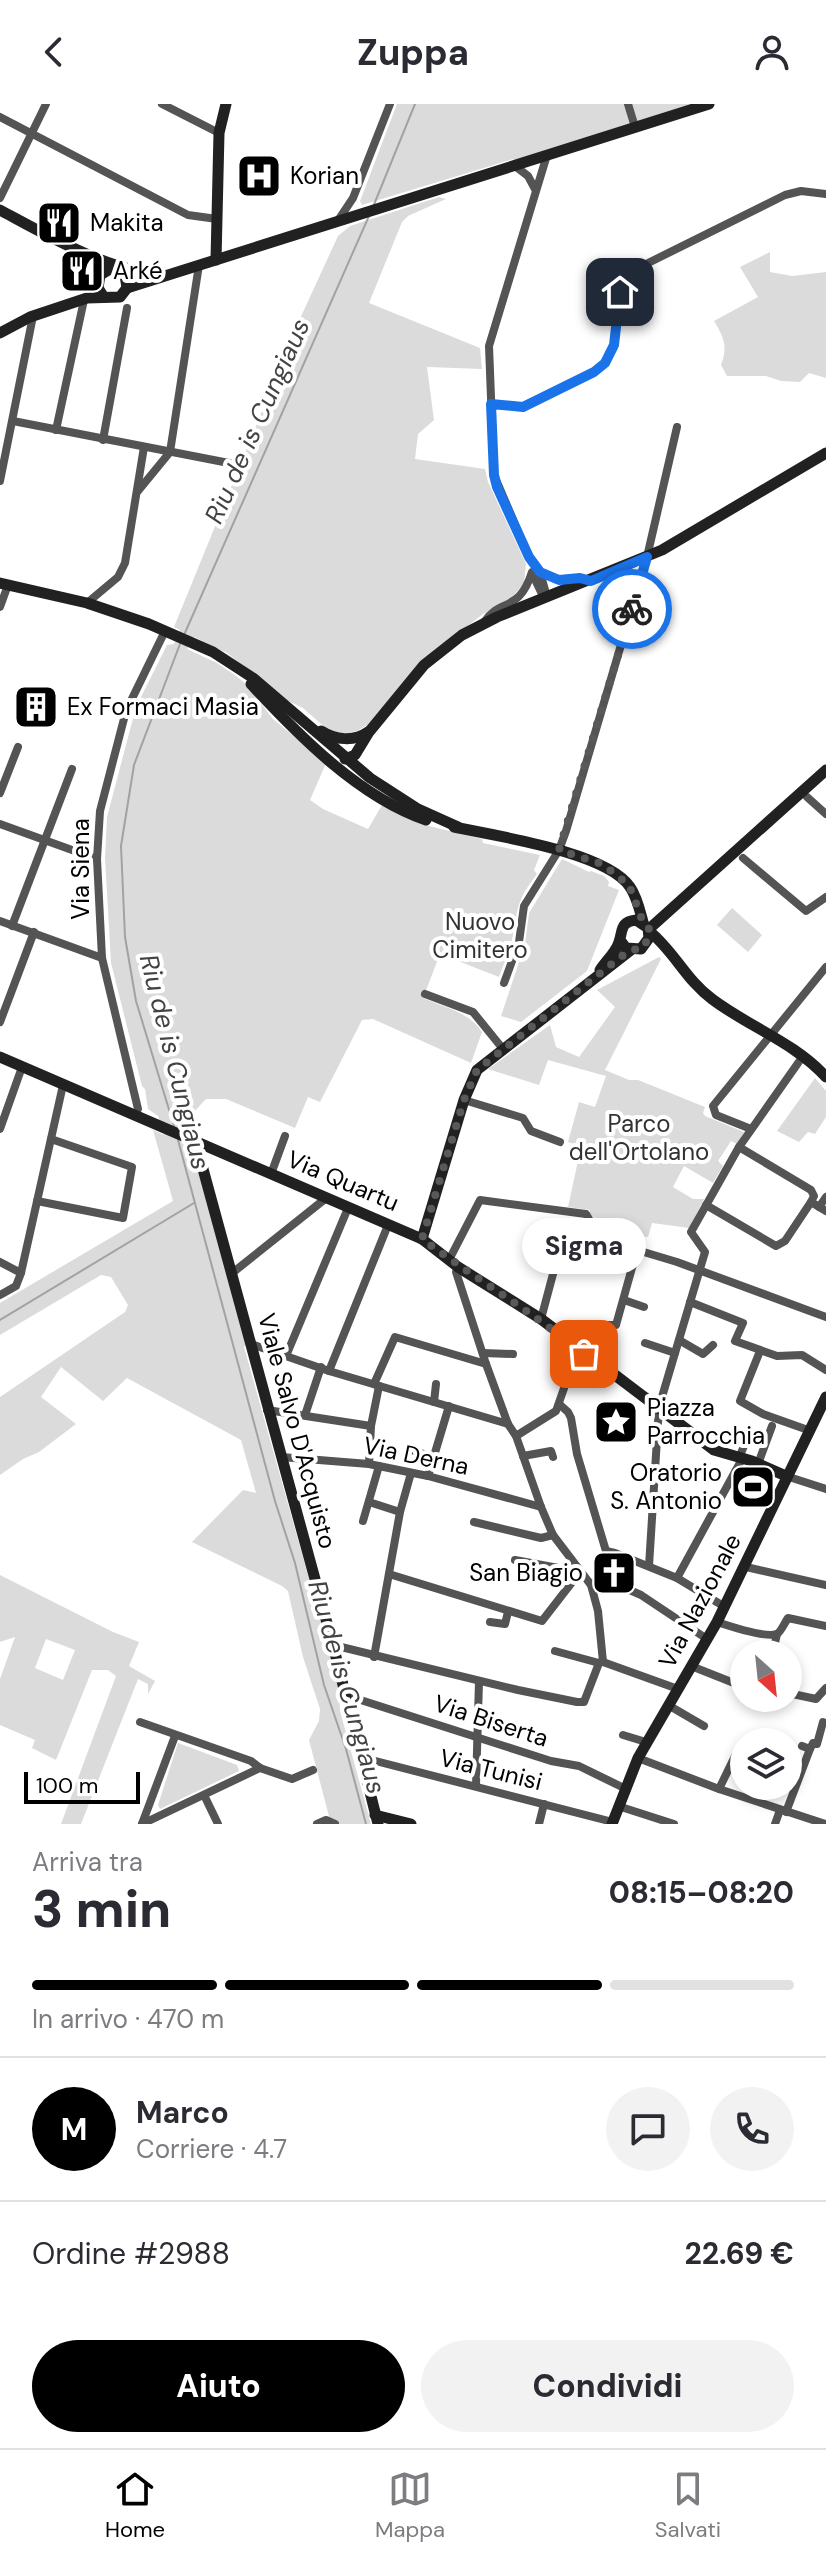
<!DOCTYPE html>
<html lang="it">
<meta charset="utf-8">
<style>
body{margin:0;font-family:"DM Sans",sans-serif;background:#f2f2f3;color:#2b2b33;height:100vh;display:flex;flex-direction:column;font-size:30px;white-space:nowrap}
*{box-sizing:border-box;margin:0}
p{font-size:26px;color:#7c7c81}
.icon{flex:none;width:44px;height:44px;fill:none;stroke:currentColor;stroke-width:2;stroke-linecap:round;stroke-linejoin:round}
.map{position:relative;height:1720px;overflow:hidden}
.panel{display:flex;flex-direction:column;background:#fff;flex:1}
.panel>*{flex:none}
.needle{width:52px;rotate:153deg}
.tools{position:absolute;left:730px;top:1536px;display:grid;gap:16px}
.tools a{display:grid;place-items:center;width:72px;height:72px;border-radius:50%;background:#fff;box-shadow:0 4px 12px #0003;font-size:40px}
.scale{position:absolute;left:24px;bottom:20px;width:116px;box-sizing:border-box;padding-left:8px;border:4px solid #000;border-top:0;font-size:22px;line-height:28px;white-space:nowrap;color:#000;-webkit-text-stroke:6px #fff;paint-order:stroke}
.pin{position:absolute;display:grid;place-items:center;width:68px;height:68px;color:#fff;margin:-34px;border-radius:16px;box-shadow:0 4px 12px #0006}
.courier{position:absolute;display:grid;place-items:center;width:80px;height:80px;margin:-40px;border:6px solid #1a73e8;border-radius:50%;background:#fff;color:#222;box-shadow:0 2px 10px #0007}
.bubble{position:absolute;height:56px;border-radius:28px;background:#fff;box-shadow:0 4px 12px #0003;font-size:26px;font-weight:800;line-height:56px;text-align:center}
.head em{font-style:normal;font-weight:800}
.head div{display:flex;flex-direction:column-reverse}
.head{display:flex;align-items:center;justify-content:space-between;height:136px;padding:0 32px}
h1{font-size:52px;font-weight:800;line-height:60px}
.bar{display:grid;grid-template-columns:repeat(4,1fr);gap:12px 8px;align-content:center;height:96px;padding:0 32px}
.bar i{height:10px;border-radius:6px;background:#e1e1e2}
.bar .active{background:#000}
.bar p{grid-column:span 4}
.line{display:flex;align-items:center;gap:20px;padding:0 32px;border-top:2px solid #e1e1e2}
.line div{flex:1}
.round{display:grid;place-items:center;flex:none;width:84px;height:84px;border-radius:42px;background:#f2f2f3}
.button{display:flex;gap:16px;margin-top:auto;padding:16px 32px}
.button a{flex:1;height:92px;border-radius:48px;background:#000;color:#fff;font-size:32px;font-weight:800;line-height:92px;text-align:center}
.button a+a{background:#f2f2f3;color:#2b2b33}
header{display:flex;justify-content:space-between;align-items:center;height:104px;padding:0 32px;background:#fff;font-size:36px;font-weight:800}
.dock{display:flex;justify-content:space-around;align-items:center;height:112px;border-top:2px solid #e1e1e2;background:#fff;font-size:22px;color:#7c7c81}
.dock a{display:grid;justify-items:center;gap:4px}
.dock .active{color:#000}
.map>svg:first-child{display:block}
</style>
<header><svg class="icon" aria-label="back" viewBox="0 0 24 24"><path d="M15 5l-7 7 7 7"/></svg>Zuppa<svg class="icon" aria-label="person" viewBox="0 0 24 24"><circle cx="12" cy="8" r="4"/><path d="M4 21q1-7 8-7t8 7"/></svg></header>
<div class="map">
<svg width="826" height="1720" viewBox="0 0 826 1720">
<rect width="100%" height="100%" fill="#fff"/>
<g fill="#dbdbdb" fill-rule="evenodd">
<polygon points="397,0 690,0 515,57 513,55 362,101 360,97"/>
<path d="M439 93 446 95 408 112 402 118 369 199 480 244 482 265 427 263 434 316 418 330 415 355 485 365 488 378 526 460 524 479 511 495 483 510 418 560 369 620 357 627 343 630 327 625 303 604 286 596 227 549 194 533 187 545 217 559 235 571 246 580 273 615 326 659 310 696 323 705 368 725 382 701 421 720 482 735 483 739 540 751 534 766 537 770C515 799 519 802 512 836 510 848 503 861 499 873L440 850 423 894C445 904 468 907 482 928L471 959 373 915 362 916 320 998 308 993 295 1024 226 995H206L190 1012 194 1047 247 1239 244 1243 339 1582 340 1607 371 1720H331L309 1636 319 1617 320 1605 303 1553 288 1487 282 1482 192 1438 243 1386 256 1389 241 1336 127 1274 103 1297 61 1263 41 1293 76 1320 39 1348 23 1355 0 1371V1293L125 1208 128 1201 111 1173 101 1171 0 1231V1199L173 1097 153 1026 164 1031 158 1012 148 1005 145 985 142 982 111 859 105 754 107 713 136 603 167 541 174 540 180 526 174 523 298 219 338 132 350 122Z"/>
<path d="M770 148V168L792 172 826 168V274L809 269 800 278 781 277 766 272H727L721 261C728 243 724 233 714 217L758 193 740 163Z"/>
<polygon points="562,755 589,768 591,767 604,772 609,778 608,782 619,786 587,867 521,918 501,912 525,840 529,809"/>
<polygon points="732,804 762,831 748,848 717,821"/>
<polygon points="659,853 661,855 605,966 629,976 638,976 705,1003 703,1009 705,1012 744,1028 737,1040 731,1037 718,1057 723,1062 713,1079 684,1062 673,1083 693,1095 704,1095 689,1124 652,1119 648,1133 600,1130 597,1114 590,1113 590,1106 568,1103 581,1043 568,1038 579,998 595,1003 606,972 548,956 539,981 488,965 550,921 556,943 579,953 615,903 597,886"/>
<polygon points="815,974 826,987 826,1013 815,1030 808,1028 799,1038 777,1027"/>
<polygon points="748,1365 770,1377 759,1400 736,1389"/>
<path d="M0 1471 113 1528 139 1538 129 1562 155 1577 148 1590V1580L138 1575 81 1720H61L116 1572 108 1566H92L56 1656 32 1644 35 1636 0 1621V1575L15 1533 0 1538ZM46 1535 75 1546 63 1576 35 1564Z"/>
<polygon points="178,1639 237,1661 239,1667 160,1705 158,1701"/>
</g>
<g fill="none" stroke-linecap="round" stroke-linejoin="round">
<g stroke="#a2a2a2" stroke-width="2">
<polyline points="373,103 415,0"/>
<polyline points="184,531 369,112"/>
<polyline points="174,1022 136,897 125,833 121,742 134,661 180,540"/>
<polyline points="178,1036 275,1397 295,1459 324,1581 346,1645 366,1720"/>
<polyline points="0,1216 194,1099"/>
</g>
<g stroke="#545454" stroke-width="8">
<polyline points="162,0 219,29"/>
<polyline points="628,0 635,23"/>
<polyline points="0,13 188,111 217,115"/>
<polyline points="547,51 489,242 494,371 529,453 540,468 559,476 582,475"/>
<polyline points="515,62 528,72 535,85"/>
<polyline points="0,94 46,0"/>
<polyline points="339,115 353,94 390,0"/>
<polyline points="491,300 523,303 594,268 605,259 614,241 620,188 624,177 632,167 785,91 801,87 826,90"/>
<polyline points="13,317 234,360"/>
<polyline points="56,326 84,196"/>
<polyline points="103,336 127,204"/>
<polyline points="0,377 32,217 30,213"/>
<polyline points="138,387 170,348 199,161"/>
<polyline points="540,468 547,493"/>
<polyline points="532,469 541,488 547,493"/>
<polyline points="87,499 118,473 125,459 144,343"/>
<polyline points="0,503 8,481"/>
<path d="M485 517C500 494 519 509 532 468"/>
<polyline points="0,689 18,643"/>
<polyline points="807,693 826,710"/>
<polyline points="0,720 97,755"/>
<polyline points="743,754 806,807 826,793"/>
<polyline points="0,817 102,854"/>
<polyline points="12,822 72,665"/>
<polyline points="504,879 519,838 524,802 559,746 566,727 647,453 677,323"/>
<polyline points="425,890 473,908 503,945"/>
<polyline points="0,918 34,828"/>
<polyline points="464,996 523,1014 531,1027 560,1038"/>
<polyline points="135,1011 138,1005 102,854 97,755 100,707 126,607 165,527"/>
<polyline points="0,1025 22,963"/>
<polyline points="751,1025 716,1011 713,1002 826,863"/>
<polyline points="271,1070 285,1032"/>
<polyline points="37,1097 123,1114 132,1063 51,1035"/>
<polyline points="811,1098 826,1107"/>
<polyline points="706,1101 776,1142 785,1137 811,1098 814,1092 811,1086 739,1043"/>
<polyline points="819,1103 826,1093"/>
<polyline points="449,1156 480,1096 586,1110 593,1122"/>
<polyline points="0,1158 21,1169"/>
<polyline points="458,1163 456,1168 486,1260 508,1320 516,1332 541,1403 553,1431 591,1481 598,1507 603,1558"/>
<polyline points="231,1170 325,1095"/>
<polyline points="0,1191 16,1182 21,1169 63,981"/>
<polyline points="624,1196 644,1203"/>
<polyline points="690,1198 743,1219 735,1237 777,1252 802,1251 826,1266"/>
<polyline points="541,1215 557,1155 588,1157"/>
<polyline points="679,1236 703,1250 713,1241"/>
<polyline points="645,1239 675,1249"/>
<polyline points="251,1240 329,1267 508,1320"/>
<polyline points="760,1247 740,1297 763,1310 808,1326"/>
<polyline points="483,1249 513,1250"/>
<polyline points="286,1252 348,1104"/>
<polyline points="329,1267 388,1121"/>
<polyline points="374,1280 395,1233 486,1260"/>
<polyline points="434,1298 436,1280"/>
<path d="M559 1300 568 1308 571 1314 577 1350 606 1447C608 1462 602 1472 591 1481"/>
<polyline points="267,1306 371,1322"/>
<polyline points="305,1311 321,1263"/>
<polyline points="516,1332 556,1307 568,1273 584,1250 596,1221 616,1221 637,1146 677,1158 826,1213"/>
<polyline points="414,1347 434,1353"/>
<polyline points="523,1352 551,1347 553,1353"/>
<polyline points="281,1353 369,1360 428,1372 541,1403"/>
<polyline points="739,1354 746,1337"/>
<polyline points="369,1360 371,1322 379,1282"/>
<polyline points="758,1360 772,1322"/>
<polyline points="428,1372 449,1302"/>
<polyline points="786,1372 826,1385"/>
<polyline points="369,1398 400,1408"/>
<polyline points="363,1417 379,1362"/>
<polyline points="474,1418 541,1434 553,1431"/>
<polyline points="606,1447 615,1449 677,1474 725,1503"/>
<polyline points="649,1462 659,1303 705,1148 691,1128 739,1043 803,952"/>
<polyline points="746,1463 826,1481"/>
<polyline points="389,1470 542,1517 580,1468 515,1456"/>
<polyline points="600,1473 641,1491 707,1535"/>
<polyline points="677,1474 742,1355"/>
<polyline points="490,1518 505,1520 508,1508"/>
<path d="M717 1518C729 1522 766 1534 777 1530 781 1528 785 1518 788 1514L826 1522"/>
<polyline points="333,1541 518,1586 577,1598 584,1598 599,1559"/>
<polyline points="555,1547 599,1559"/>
<polyline points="773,1548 777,1530"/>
<polyline points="374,1553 400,1408 411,1369"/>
<polyline points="603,1558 678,1585"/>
<polyline points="691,1562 744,1583"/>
<polyline points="788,1589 816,1595 826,1584"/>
<polyline points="345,1591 551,1657 579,1662 624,1684"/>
<polyline points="668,1601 704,1622"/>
<polyline points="140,1618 251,1657 260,1664 292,1675 313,1666"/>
<polyline points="623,1631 646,1638"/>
<polyline points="810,1645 813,1639 817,1640 823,1618"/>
<polyline points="360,1653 613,1718"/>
<polyline points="638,1654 719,1685 825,1720"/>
<polyline points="476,1682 479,1577"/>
<polyline points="719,1685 736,1650"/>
<polyline points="204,1691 218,1720"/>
<polyline points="618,1702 674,1720"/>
<polyline points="786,1708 810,1645 802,1642"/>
<polyline points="142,1720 260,1664"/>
<polyline points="142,1720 175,1632"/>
<polyline points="317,1720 326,1716 335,1720"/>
<polyline points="539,1720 544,1700"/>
<polyline points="775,1720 780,1706"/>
</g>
<g stroke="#212121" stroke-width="11">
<path d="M0 106C38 126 119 174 160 167"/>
<polyline points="73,146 83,154 98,177"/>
<polyline points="216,156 219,29 226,0"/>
<polyline points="127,184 709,0"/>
<polyline points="103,192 98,184 100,171 110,165 122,168"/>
<polyline points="0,229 30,213 87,194 120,193 127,184 125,171"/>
<polyline points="0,479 87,499 149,520 213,548 253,574 370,674 418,705 458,723"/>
<path d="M251 580C298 631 359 693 426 716"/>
<path d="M321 627C335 636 354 638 368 628"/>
<polyline points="345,655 355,651 369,628 424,561 462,531 497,513 662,446 826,349"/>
<path d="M454 723C496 732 607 748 630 783 637 793 640 807 643 818"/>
<polyline points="649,825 826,666"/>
<path d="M649 827C674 847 686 876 712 895 749 923 794 938 826 973"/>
<path d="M600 866C606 857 616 848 619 838 623 826 620 818 636 816L648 824 649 834 641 845 626 844 620 836"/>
<polyline points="0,953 422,1135 458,1163 541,1215 714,1346 752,1357 786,1372"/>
<polyline points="198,1038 200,1054 333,1541 378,1720"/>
<polyline points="422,1135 464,996 477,966 631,846"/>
<polyline points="375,1711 411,1720"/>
<polyline points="612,1720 638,1654 717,1518 826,1293"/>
</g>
</g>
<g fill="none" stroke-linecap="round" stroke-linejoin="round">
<path stroke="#595959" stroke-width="8" stroke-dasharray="0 14.4" d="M584 1250C532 1208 475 1174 422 1135L464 996 477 966 622 852 631 846 641 845 649 834V825L643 818 629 781 602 760 559 746 632 505"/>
<polyline stroke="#1a73e8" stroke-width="10" points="620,188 614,241 605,259 594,268 523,303 491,300 494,371 497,383 529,453 540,468 559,476 580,474 591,477 647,453 632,505"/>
</g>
<defs>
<g id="hospital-square" transform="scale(2.3)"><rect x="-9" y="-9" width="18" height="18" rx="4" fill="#000" stroke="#fff"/><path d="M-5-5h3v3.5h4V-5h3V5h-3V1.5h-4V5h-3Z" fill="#fff"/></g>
<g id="restaurant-square" transform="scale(2.3)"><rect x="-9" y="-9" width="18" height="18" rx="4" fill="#000" stroke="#fff"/><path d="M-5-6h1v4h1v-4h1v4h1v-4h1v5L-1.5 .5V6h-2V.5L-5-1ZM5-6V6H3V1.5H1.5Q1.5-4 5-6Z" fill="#fff"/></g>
<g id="building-square" transform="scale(2.3)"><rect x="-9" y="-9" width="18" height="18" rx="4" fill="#000" stroke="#fff"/><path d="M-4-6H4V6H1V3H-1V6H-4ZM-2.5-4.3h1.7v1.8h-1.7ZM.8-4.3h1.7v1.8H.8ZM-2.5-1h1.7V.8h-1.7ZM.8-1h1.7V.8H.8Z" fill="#fff"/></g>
<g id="sight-square" transform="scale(2.3)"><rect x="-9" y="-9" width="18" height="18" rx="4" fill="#000" stroke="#fff"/><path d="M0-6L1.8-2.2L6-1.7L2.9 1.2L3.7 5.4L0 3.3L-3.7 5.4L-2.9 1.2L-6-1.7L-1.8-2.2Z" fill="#fff"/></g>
<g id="stadium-square" transform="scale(2.3)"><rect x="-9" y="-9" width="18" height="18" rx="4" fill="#000" stroke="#fff"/><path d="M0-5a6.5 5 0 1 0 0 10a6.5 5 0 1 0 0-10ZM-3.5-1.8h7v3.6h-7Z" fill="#fff"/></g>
<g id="church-square" transform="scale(2.3)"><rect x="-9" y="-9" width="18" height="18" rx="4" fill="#000" stroke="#fff"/><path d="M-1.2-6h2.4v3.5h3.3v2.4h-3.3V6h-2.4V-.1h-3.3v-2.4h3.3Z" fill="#fff"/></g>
</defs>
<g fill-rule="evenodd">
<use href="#hospital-square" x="259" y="72"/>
<use href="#restaurant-square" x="59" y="119"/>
<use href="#restaurant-square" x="82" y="167"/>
<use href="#building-square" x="36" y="603"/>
<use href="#sight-square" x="616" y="1318"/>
<use href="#stadium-square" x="753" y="1383"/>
<use href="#church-square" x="614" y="1469"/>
</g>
<g text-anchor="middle" stroke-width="8" stroke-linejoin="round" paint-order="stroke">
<g font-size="24" fill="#000" stroke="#fff" text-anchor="start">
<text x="290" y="80">Korian</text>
<text x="90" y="127">Makita</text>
<text x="113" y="175">Arké</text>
<text x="67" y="611">Ex Formaci Masia</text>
<text x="647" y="1312">Piazza<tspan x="647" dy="28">Parrocchia</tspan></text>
<text x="722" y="1377" text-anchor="end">Oratorio<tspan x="722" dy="28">S. Antonio</tspan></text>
<text x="583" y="1477" text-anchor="end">San Biagio</text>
</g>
<g font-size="24" fill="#000" stroke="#fff">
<text transform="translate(81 765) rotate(-90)" y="8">Via Siena</text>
<text transform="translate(343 1077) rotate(23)" y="8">Via Quartu</text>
<text transform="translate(297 1327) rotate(75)" y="8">Viale Salvo D'Acquisto</text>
<text transform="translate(416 1352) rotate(12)" y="8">Via Derna</text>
<text transform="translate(700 1497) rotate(-62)" y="8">Via Nazionale</text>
<text transform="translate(491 1617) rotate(18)" y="8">Via Biserta</text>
<text transform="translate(491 1666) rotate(14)" y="8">Via Tunisi</text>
</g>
<g font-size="24" fill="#323232" stroke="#fff">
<text x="480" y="826">Nuovo<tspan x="480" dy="28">Cimitero</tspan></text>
<text x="639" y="1028">Parco<tspan x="639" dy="28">dell'Ortolano</tspan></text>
</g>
<g font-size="26" font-style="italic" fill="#434343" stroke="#fff">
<text transform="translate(257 317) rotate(-66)" y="9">Riu de is Cungiaus</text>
<text transform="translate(175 958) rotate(76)" y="9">Riu de is Cungiaus</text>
<text transform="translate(347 1583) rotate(74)" y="9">Riu de is Cungiaus</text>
</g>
</g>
</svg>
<div class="tools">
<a><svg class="needle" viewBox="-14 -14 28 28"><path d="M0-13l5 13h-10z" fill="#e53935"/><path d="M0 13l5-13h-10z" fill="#7c7c81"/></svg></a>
<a><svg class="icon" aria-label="layers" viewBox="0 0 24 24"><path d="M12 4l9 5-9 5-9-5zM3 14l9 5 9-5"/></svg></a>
</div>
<div class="scale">100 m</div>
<div class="pin" style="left:584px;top:1250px;background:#ea580c"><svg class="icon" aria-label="bag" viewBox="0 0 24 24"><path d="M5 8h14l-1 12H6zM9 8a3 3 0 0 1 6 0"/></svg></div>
<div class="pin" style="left:620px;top:188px;background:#1f2937"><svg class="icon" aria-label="home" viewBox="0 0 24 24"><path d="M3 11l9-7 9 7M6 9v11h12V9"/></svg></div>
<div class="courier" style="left:632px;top:505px"><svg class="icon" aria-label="bike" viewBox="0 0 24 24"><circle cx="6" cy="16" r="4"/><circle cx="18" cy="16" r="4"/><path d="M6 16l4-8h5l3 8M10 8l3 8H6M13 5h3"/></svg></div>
<div class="bubble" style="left:522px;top:1114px;width:124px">Sigma</div>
</div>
<section class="panel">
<div class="head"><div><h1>3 min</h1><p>Arriva tra</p></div><em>08:15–08:20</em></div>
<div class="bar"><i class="active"></i><i class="active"></i><i class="active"></i><i></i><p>In arrivo · 470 m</p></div>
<div class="line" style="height:144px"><b class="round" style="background:#000;color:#fff">M</b><div><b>Marco</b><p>Corriere · 4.7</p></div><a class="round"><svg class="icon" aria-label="chat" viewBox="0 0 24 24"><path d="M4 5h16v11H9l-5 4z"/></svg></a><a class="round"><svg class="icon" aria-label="phone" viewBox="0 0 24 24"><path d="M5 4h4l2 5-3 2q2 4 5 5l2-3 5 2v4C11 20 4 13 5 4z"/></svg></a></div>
<div class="line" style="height:104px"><div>Ordine #2988</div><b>22.69 €</b></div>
<div class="button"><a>Aiuto</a><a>Condividi</a></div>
</section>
<nav class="dock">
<a class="active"><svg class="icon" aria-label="home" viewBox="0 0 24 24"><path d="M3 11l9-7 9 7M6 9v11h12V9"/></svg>Home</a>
<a><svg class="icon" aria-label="map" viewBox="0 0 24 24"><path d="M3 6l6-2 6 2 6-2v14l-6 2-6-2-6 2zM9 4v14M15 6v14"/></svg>Mappa</a>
<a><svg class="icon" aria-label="saved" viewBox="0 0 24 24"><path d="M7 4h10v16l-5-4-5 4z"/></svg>Salvati</a>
</nav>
